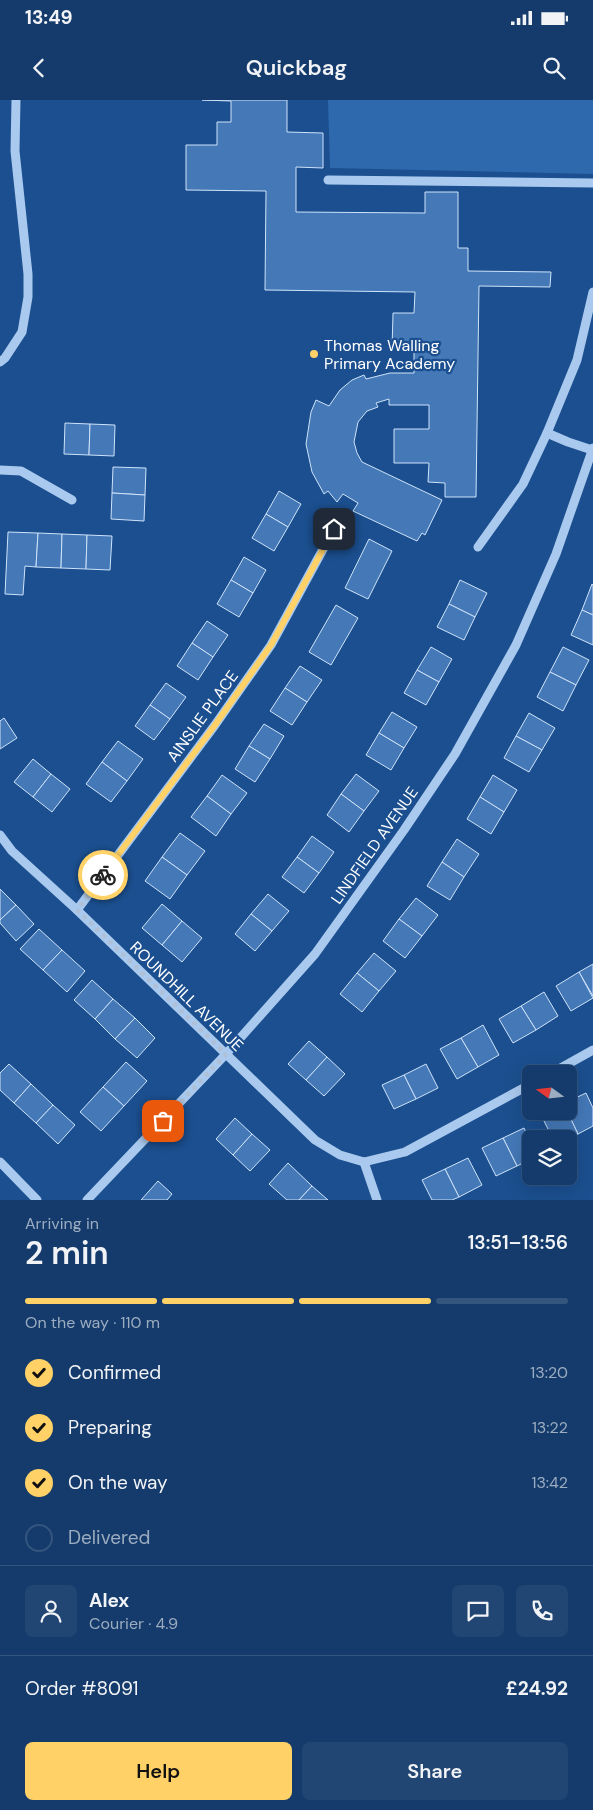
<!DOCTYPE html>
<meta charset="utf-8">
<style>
body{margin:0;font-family:"DM Sans",sans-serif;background:#214673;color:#f1f3f6;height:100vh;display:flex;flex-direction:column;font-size:19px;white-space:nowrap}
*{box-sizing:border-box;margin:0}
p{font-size:16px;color:#9dadc1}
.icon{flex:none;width:28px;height:28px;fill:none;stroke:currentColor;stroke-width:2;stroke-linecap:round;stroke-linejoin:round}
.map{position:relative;height:1100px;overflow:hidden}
.drawer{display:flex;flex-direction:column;background:#143b6b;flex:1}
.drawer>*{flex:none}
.needle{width:32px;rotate:285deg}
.buttons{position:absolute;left:522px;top:965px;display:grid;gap:10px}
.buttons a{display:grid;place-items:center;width:55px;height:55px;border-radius:8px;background:#143b6b;box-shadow:0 5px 20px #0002,0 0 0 1px #33557e;font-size:25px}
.pin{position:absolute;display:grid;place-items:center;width:42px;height:42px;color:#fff;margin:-21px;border-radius:10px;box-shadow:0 2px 8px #0006}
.courier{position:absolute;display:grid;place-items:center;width:50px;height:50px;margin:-25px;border:4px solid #ffd166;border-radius:50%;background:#fff;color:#222;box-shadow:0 1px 6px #0007}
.summary em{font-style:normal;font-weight:600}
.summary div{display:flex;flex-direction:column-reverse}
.summary{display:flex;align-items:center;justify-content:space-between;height:85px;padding:0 25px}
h1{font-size:32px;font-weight:600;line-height:38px}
.bar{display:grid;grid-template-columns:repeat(4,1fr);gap:8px 5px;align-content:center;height:60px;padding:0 25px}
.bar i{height:6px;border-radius:4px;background:#33557e}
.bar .active{background:#ffd166}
.bar p{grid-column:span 4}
.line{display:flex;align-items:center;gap:12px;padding:0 25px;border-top:1px solid #33557e}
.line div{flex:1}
.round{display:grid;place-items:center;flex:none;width:52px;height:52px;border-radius:8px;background:#214673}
ol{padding:0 25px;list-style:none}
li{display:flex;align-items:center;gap:15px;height:55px}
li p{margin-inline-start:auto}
li .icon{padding:5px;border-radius:50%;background:#ffd166;color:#111;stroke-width:4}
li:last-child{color:#9dadc1}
li i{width:28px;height:28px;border:2px solid #33557e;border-radius:50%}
.action{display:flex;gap:10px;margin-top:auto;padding:10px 25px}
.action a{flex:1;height:58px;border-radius:8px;background:#ffd166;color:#111;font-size:20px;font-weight:600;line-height:58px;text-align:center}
.action a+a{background:#214673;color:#f1f3f6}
.status{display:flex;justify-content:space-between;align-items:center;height:35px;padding:0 25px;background:#143b6b;direction:ltr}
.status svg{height:14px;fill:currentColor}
header{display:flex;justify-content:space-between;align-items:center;height:65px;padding:0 25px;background:#143b6b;font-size:22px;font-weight:600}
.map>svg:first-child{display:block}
</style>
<div class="status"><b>13:49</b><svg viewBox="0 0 49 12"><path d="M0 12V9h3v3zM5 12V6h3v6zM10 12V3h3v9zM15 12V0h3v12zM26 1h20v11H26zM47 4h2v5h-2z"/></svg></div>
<header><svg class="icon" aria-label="back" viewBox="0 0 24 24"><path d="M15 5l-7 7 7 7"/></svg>Quickbag<svg class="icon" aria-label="search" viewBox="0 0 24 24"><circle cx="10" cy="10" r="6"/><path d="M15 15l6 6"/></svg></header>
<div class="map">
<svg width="593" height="1100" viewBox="0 0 593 1100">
<rect width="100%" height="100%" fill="#1b4f8f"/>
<polygon fill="#2e69ad" points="328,0 593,0 593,74 330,68"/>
<g fill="#4478b7" stroke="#cfe3fa">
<polygon points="287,0 287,32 323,33 323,68 296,67 296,112 425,113 425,92 458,92 458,148 468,148 468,171 551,172 550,187 479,186 476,397 445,397 445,383 428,382 429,363 394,363 394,329 429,329 429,305 389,305 389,299 376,303 378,307 367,311 358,322 354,342 357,353 362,362 442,400 425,435 422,433 417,441 353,411 358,403 343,394 337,402 328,391 324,394 312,372 306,344 311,312 316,300 329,306 340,290 352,280 364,275 366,279 390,273 414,273 414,249 392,249 393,213 414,213 415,192 265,190 266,91 186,90 186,45 217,45 217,22 231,22 231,1 202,0"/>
<polygon points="65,323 90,324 89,355 64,354"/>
<polygon points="90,324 115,325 114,356 89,355"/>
<polygon points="113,367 146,368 145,395 112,393"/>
<polygon points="279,391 301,404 288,427 266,414"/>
<polygon points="112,393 145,395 144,421 111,419"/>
<polygon points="266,414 288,427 274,451 252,438"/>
<polygon points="8,432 38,433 36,467 25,466 23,495 5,494"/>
<polygon points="38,433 62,434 61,468 36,467"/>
<polygon points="62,434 87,435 86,469 61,468"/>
<polygon points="87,435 112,436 110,470 86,469"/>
<polygon points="369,439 392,451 368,499 345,488"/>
<polygon points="244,457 266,470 253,493 231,480"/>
<polygon points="231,480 253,493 239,517 217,504"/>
<polygon points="460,480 487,493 475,517 449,504"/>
<polygon points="592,484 593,485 593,515 582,510"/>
<polygon points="449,504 475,517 464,540 437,527"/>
<polygon points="336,505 358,518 331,565 309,552"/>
<polygon points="582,510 593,515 593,545 571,535"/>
<polygon points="207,521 228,535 213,557 192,543"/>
<polygon points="192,543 213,557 198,580 177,566"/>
<polygon points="431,547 452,559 439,582 417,570"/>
<polygon points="563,547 589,560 576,585 550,572"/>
<polygon points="300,566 322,580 307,602 285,588"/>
<polygon points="417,570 439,582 426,605 404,593"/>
<polygon points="550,572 576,585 563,611 537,597"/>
<polygon points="166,583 186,597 170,619 150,605"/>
<polygon points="285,588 307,602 292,625 270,611"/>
<polygon points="150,605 170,619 154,640 135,626"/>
<polygon points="392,612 417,627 404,648 379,633"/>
<polygon points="529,613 555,628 542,650 516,636"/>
<polygon points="4,618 17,638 0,649 0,621"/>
<polygon points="264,624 284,636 270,659 249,646"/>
<polygon points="379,633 404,648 391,670 366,655"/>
<polygon points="516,636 542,650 529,672 504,658"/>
<polygon points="118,641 143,659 127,681 102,662"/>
<polygon points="249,646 270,659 255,682 235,669"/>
<polygon points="33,659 51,674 33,697 14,682"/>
<polygon points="102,662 127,681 111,702 86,684"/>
<polygon points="51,674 70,689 52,712 33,697"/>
<polygon points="356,674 379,691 364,711 341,694"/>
<polygon points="222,675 247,693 231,714 207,696"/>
<polygon points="493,675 517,690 504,712 480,697"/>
<polygon points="341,694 364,711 349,732 327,715"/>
<polygon points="207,696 231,714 216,736 191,717"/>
<polygon points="480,697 504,712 491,734 467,719"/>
<polygon points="180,733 205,751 187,775 162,757"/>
<polygon points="312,736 334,752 319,773 297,757"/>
<polygon points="457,739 479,754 464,777 442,762"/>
<polygon points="162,757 187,775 170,799 145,781"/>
<polygon points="297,757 319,773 304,793 282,777"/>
<polygon points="442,762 464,777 450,800 427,786"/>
<polygon points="0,789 16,805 0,820"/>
<polygon points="268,794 289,811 272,831 251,814"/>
<polygon points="416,798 438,815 422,836 399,819"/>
<polygon points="162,804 182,821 162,845 142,828"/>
<polygon points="16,805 34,824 16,841 0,823 0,820"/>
<polygon points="251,814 272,831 255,851 235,834"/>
<polygon points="399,819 422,836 405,858 383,841"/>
<polygon points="182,821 202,838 182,862 162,845"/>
<polygon points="39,829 62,850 43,870 20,849"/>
<polygon points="62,850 85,871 67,892 43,870"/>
<polygon points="374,853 396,871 379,891 357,873"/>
<polygon points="593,864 593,896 579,872"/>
<polygon points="579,872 593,898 571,911 556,886"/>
<polygon points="357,873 379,891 362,912 340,894"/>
<polygon points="92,880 113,899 95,919 74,900"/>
<polygon points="544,892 558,916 536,930 521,906"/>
<polygon points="113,899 135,918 115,939 95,919"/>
<polygon points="521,906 536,930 513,943 499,919"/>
<polygon points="135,918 155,938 137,958 115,939"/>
<polygon points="483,925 499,955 478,967 461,938"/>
<polygon points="461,938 478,967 457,979 440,949"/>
<polygon points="309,941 327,957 306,980 288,964"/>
<polygon points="327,957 345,974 324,996 306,980"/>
<polygon points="126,962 147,981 124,1006 103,987"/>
<polygon points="9,964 31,984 14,1003 0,990 0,973"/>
<polygon points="426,964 438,988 416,999 404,975"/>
<polygon points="404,975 416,999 394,1009 382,985"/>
<polygon points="31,984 53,1005 36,1023 14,1003"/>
<polygon points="103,987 124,1006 101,1031 80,1012"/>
<polygon points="586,993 593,1008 593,1026 578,1034 567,1011 569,1011 569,1001"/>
<polygon points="53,1005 75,1025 58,1044 36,1023"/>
<polygon points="548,1011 567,1011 578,1034 568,1039 553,1039 541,1015"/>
<polygon points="235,1018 252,1034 233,1055 216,1039"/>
<polygon points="524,1028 531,1043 531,1059 517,1066 503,1038"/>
<polygon points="252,1034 270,1050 250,1071 233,1055"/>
<polygon points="503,1038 517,1066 496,1076 482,1048"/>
<polygon points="468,1058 482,1085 459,1097 445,1069"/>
<polygon points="288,1063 312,1086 299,1100 287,1100 269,1084"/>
<polygon points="445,1069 459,1097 452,1100 432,1100 422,1080"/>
<polygon points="158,1081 172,1094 167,1100 141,1100"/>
<polygon points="312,1086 328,1100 299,1100"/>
</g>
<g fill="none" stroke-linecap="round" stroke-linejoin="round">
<g stroke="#a9c9ee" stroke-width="9">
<polyline points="328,80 593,83"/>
<polyline points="0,262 5,258 22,232 28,197 28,174 15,51 16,0"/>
<polyline points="547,333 568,342 592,350"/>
<polyline points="0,370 21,371 72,400"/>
<polyline points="478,447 523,384 547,333 577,260 593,192"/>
<polyline points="0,735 12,751 77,810 315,1040 340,1055 364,1062"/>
<polyline points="77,810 215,625 271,545 334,429"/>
<polyline points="550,974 593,950"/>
<polyline points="0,1062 37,1100"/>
<polyline points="364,1062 405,1052 531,984"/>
<polyline points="364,1062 377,1100"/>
<polyline points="87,1100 226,954 315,854 404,730 455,654 516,545 556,454 593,348"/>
</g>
</g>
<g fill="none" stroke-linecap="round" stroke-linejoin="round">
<polyline stroke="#afc1d8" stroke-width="5" stroke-dasharray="0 9" points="103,775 77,810 226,954 163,1021"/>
<polyline stroke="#ffd166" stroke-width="6" points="103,775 215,625 271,545 334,429"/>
</g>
<circle fill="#ffd166" stroke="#1b4f8f" stroke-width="2" cx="314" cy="254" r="5"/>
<g text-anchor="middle" stroke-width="4.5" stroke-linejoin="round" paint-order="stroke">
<g font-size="16" fill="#fff" stroke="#1b4f8f" text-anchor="start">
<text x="324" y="251">Thomas Walling<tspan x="324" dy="18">Primary Academy</tspan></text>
</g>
<g font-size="16" fill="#fff" stroke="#1b4f8f">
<text transform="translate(202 616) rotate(-54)" y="6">AINSLIE PLACE</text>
<text transform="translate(374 745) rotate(-55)" y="6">LINDFIELD AVENUE</text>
<text transform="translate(187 896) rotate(44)" y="6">ROUNDHILL AVENUE</text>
</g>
</g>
</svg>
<div class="buttons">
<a><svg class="needle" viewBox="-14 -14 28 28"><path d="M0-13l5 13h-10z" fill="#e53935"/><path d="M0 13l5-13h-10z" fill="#9dadc1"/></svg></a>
<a><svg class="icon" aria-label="layers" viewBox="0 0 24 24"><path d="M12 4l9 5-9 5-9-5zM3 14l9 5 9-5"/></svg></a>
</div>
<div class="pin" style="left:163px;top:1021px;background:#ea580c"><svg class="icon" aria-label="bag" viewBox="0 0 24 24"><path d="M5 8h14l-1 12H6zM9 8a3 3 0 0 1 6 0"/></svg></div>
<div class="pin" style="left:334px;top:429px;background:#1f2937"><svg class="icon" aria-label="home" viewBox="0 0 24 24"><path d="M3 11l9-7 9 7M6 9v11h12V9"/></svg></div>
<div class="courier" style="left:103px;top:775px"><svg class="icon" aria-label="bike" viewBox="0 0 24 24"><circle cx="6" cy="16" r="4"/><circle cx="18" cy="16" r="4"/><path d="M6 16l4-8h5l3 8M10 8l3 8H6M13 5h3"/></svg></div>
</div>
<section class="drawer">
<div class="summary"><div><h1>2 min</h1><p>Arriving in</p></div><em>13:51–13:56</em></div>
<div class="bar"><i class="active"></i><i class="active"></i><i class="active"></i><i></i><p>On the way · 110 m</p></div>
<ol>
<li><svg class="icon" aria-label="check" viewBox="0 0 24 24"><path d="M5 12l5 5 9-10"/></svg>Confirmed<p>13:20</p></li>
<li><svg class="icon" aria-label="check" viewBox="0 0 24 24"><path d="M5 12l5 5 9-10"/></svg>Preparing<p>13:22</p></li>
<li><svg class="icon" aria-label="check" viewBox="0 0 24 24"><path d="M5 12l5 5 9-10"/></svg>On the way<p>13:42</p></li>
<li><i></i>Delivered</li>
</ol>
<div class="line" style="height:90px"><a class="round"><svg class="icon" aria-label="person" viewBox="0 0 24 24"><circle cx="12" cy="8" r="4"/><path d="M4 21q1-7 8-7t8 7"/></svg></a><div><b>Alex</b><p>Courier · 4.9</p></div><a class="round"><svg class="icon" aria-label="chat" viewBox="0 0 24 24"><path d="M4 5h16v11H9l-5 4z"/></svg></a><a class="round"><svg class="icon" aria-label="phone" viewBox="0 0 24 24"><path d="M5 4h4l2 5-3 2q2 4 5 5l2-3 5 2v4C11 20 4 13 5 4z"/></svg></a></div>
<div class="line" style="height:65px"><div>Order #8091</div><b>£24.92</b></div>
<div class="action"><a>Help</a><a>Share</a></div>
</section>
